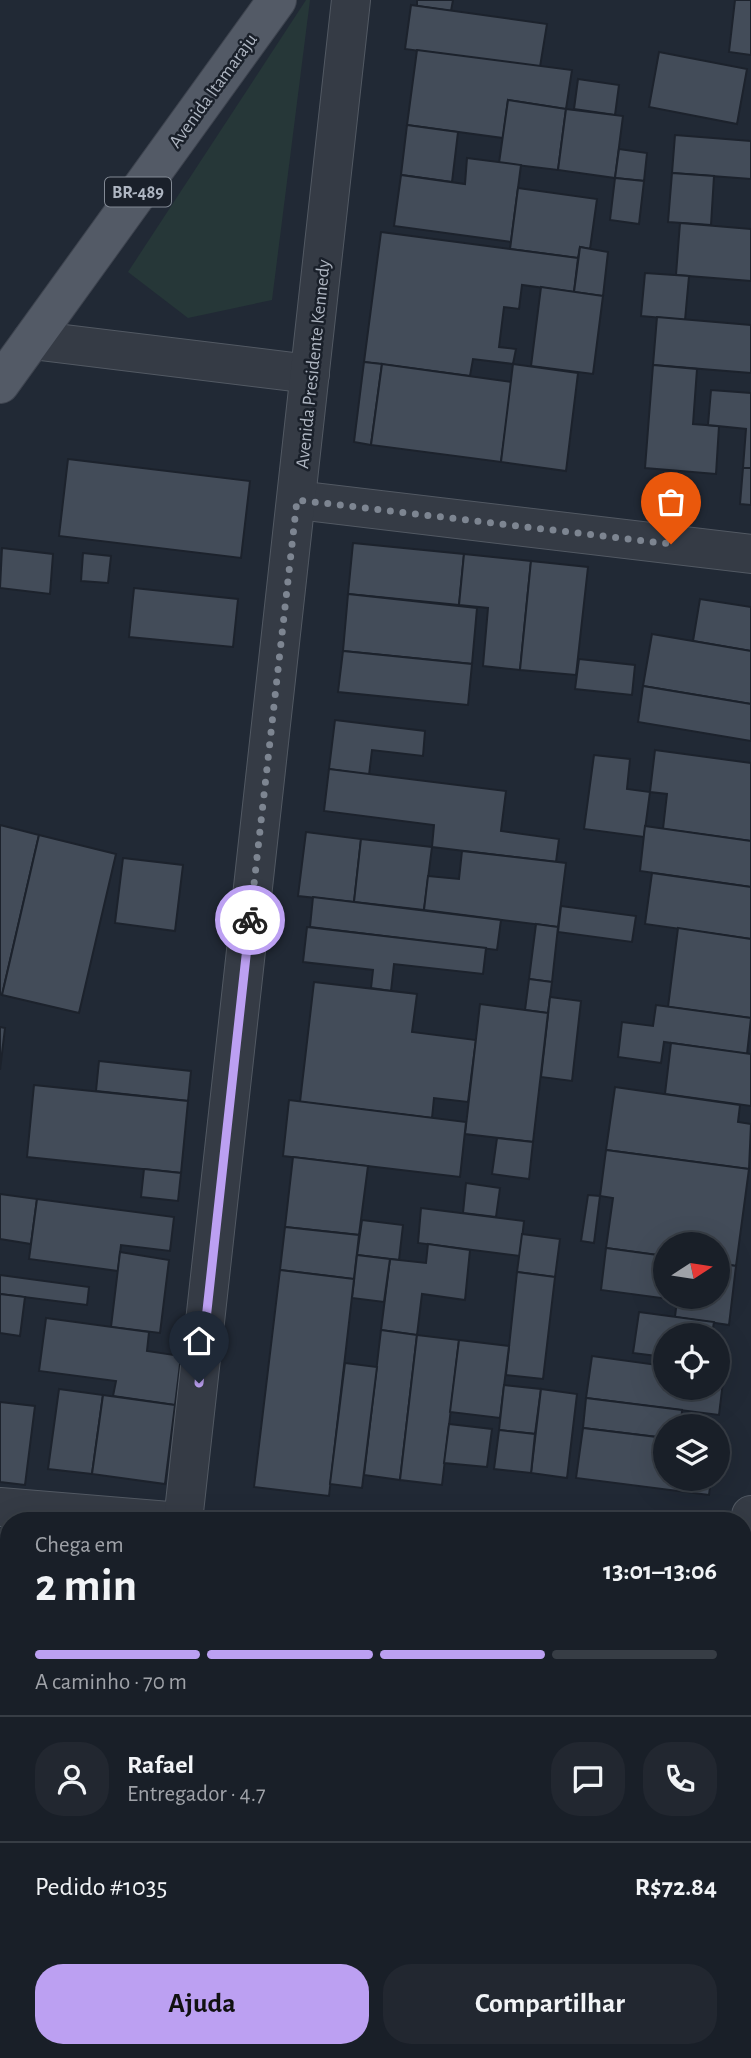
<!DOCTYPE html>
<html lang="pt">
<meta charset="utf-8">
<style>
body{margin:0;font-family:"Alegreya Sans",sans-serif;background:#222730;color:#f1f3f6;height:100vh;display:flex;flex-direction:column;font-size:26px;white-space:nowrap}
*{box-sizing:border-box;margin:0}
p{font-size:23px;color:#9fa2a8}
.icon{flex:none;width:38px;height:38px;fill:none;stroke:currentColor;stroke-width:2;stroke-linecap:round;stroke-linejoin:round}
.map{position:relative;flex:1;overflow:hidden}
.details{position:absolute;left:0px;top:1512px;width:752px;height:546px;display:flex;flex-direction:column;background:#191f28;border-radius:28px 28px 0 0;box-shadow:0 7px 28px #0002,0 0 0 2px #373d45}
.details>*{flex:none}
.needle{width:46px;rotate:78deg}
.tools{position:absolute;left:653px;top:1232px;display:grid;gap:14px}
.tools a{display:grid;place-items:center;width:77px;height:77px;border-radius:50%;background:#191f28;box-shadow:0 7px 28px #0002,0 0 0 2px #373d45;font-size:35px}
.pin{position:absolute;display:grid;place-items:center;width:60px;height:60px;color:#fff;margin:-72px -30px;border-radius:50% 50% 50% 0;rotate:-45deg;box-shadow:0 0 7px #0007}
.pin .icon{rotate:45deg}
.courier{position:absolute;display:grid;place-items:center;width:70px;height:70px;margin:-35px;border:5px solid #bca0f2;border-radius:50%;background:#fff;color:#222;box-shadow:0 2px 9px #0007}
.head em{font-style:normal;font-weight:600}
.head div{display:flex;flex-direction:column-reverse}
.head{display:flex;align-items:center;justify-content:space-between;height:119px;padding:0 35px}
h1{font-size:46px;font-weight:600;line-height:52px}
.bar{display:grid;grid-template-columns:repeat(4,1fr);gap:10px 7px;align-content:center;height:84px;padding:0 35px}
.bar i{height:9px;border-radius:5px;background:#373d45}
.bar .on{background:#bca0f2}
.bar p{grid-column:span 4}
.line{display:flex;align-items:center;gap:18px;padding:0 35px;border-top:2px solid #373d45}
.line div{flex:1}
.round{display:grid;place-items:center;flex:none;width:74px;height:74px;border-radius:28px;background:#222730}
.primary-button{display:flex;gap:14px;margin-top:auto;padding:14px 35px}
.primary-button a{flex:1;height:80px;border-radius:28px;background:#bca0f2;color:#111;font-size:28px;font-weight:600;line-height:80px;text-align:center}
.primary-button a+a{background:#222730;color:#f1f3f6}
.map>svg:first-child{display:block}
</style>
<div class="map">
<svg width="751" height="2058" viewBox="0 0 751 2058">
<rect width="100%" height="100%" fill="#212935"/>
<polygon fill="#263738" points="306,0 310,0 272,300 188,318 128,272"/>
<g fill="#434c59" stroke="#1c222c" stroke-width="2">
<polygon points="417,0 453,0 451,11 417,6"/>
<polygon points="735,0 751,0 751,55 729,52"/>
<polygon points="411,5 547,24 540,67 405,49"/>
<polygon points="417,50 572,70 566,109 508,100 503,138 407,125"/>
<polygon points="659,52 747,69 737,124 649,107"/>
<polygon points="578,79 619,85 615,115 574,109"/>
<polygon points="508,100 566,109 558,170 499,163"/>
<polygon points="566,109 623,116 615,178 558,170"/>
<polygon points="407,125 458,132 452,182 401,175"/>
<polygon points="675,135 751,141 751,179 672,173"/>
<polygon points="619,149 647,153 644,181 615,178"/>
<polygon points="467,158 521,165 511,242 394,226 401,175 465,184"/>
<polygon points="672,173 714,176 711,225 668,222"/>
<polygon points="615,178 644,181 639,224 610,220"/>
<polygon points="518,188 597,199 590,249 580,247 578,258 510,249"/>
<polygon points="680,223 751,229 751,281 676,275"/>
<polygon points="381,232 578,258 574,292 522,285 519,309 504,307 499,347 516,349 513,364 473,359 470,376 364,362"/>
<polygon points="580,247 608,252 603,296 574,292"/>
<polygon points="645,273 689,276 685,320 641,316"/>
<polygon points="541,287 603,296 593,374 531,366"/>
<polygon points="657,317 751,325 751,373 653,365"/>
<polygon points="364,362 382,364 371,445 354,442"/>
<polygon points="382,364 512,382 501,462 371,445"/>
<polygon points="513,364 578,373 566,471 501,462"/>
<polygon points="653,365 697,369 693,424 719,426 716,474 645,468"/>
<polygon points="711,390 751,393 751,468 743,468 746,429 708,425"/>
<polygon points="68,459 250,481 241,558 59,536"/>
<polygon points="743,468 751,468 751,505 740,504"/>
<polygon points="353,543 464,554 459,605 348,594"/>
<polygon points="2,548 53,554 50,594 0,588"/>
<polygon points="83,553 111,556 108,583 81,581"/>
<polygon points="464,554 531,561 520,670 483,666 488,608 459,605"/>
<polygon points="531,561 588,567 576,675 520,670"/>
<polygon points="134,588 238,599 233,647 129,637"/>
<polygon points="348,594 477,608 472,664 343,651"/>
<polygon points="700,599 751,607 751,651 693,641"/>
<polygon points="652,634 751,651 751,704 643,686"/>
<polygon points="343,651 472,664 468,705 338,692"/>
<polygon points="579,659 635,665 632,695 575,689"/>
<polygon points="643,686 751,704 751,741 638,722"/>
<polygon points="335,720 425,731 423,756 372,750 369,775 329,769"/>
<polygon points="655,750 751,763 751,841 663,829 667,794 650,792"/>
<polygon points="594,755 630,759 627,789 650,792 644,837 584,829"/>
<polygon points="329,769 506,791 501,831 559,839 556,862 432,847 434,825 324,811"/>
<polygon points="0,825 39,835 2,995 0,994"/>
<polygon points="645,826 751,841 751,887 640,871"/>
<polygon points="306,832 361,839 354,902 298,896"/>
<polygon points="39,835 116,854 79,1013 2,995"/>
<polygon points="361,839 432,847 424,910 354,902"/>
<polygon points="462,851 566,863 558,927 424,910 428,876 459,879"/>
<polygon points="123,858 183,865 175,931 115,923"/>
<polygon points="652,873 751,887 751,939 645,924"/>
<polygon points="313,897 501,920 497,950 310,927"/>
<polygon points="561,906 636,916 632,942 558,932"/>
<polygon points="536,924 558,927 552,982 529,979"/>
<polygon points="307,927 486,948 483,974 394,964 391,991 371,988 373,970 303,962"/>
<polygon points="678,928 751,939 751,1018 668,1007"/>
<polygon points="529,979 552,982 548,1013 525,1010"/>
<polygon points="314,982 417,994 412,1032 476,1040 468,1102 434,1098 432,1118 300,1102"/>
<polygon points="550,997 581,1001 572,1081 541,1077"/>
<polygon points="480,1004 548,1013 533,1142 465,1134"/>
<polygon points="656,1005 751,1018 747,1054 664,1042 661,1063 618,1057 622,1022 653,1026"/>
<polygon points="0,1027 5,1028 0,1070"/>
<polygon points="671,1043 751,1054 751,1106 665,1094"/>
<polygon points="99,1061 191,1071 188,1101 96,1091"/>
<polygon points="34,1085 188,1101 181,1173 27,1157"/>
<polygon points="615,1087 740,1105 738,1122 751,1124 749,1169 606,1150"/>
<polygon points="289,1100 466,1122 460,1177 283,1156"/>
<polygon points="497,1138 533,1142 529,1179 492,1174"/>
<polygon points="606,1150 749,1169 736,1266 718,1263 718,1244 665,1244 665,1256 606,1248 613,1198 600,1196"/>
<polygon points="293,1157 368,1166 359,1235 285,1227"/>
<polygon points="144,1169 181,1173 178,1201 141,1197"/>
<polygon points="466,1183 500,1188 496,1217 463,1213"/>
<polygon points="0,1194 37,1199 31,1244 0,1239"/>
<polygon points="588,1195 600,1196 594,1243 581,1241"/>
<polygon points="37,1199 174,1217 170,1251 121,1245 118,1271 29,1259"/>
<polygon points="421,1208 524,1221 520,1256 418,1243"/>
<polygon points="362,1220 403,1225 399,1260 357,1255"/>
<polygon points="285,1227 359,1235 354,1279 280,1270"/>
<polygon points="522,1234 560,1239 555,1277 517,1272"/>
<polygon points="428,1244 470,1250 465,1300 422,1294 417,1335 381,1330 390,1259 426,1263"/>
<polygon points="606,1248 665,1256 665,1297 718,1297 718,1263 736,1266 729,1325 675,1317 677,1300 601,1290"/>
<polygon points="120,1252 169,1260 160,1333 111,1327"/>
<polygon points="357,1255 390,1259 384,1302 352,1298"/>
<polygon points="280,1270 354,1279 329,1496 254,1487"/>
<polygon points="517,1272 555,1277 543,1379 506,1375"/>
<polygon points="0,1275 89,1287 87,1305 0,1294"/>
<polygon points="0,1294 25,1297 20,1336 0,1333"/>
<polygon points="639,1312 714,1322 712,1335 665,1335 665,1357 633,1353"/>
<polygon points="46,1318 149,1332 147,1351 181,1356 175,1405 113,1396 116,1381 39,1371"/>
<polygon points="381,1330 417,1335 400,1480 364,1475"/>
<polygon points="417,1335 459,1340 442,1485 400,1480"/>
<polygon points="459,1340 509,1346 500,1418 450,1412"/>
<polygon points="592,1356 665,1366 665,1388 718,1388 718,1372 724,1373 719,1415 586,1398"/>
<polygon points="345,1363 377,1367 362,1488 330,1484"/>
<polygon points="504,1385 541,1389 535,1434 499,1430"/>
<polygon points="59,1389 103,1395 92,1474 48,1469"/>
<polygon points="541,1389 577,1394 567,1478 531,1473"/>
<polygon points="103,1395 175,1405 165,1484 92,1474"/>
<polygon points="586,1398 682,1410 681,1426 665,1426 665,1438 583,1428"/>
<polygon points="0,1402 35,1406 25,1485 0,1482"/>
<polygon points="449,1424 492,1429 487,1467 444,1463"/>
<polygon points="583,1428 665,1438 665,1479 711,1479 709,1495 576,1478"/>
<polygon points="499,1430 535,1434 531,1473 494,1469"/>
<polygon points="0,1541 9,1541 9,1634 0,1633"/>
<polygon points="0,1701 9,1702 7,1743 0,1742"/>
<polygon points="0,1742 7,1743 1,1797 9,1804 9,1874 0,1873"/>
<polygon points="5,1771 9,1771 9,1804 1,1797"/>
<polygon points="0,1873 9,1874 9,1949 0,1947"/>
<polygon points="750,1877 751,1877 751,1954 744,1953"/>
<polygon points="744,1953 751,1954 751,2014 744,2013"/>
<polygon points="0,1992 9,1993 9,2044 0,2043"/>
<polygon points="744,2013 751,2014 751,2058 735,2058 735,2049 744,2049"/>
<polygon points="52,2049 102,2049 102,2055"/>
<polygon points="298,2049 483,2049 482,2058 297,2058"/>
</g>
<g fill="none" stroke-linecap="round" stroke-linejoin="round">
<g stroke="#525963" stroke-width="23">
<polyline id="lane" points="0,1977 9,1978"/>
</g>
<g stroke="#525963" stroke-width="40">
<g id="street">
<polyline points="32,340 310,374"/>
<polyline points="297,500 751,554"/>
<polyline points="0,1507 169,1521"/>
<polyline points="183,1521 351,0"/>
<polyline points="744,1592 751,1515"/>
<polyline points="744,1627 751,1628"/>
<polyline points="129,2058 130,2049"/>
<polyline points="693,2058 694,2049"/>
</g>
</g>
<g stroke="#3e444f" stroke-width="40">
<polyline id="primary" points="0,384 277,0"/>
</g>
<use href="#lane" stroke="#353b45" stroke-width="21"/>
<use href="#street" stroke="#353b45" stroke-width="38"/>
<use href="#primary" stroke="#535a66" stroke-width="38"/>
</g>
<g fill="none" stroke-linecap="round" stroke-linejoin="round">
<polyline stroke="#7d8591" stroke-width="7" stroke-dasharray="0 12.6" points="250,920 297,500 671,544"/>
<polyline stroke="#bca0f2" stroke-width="9" points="199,1383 250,920"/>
</g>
<g text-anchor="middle" stroke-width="5" stroke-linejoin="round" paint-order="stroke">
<rect fill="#1a202a" stroke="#828994" stroke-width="2" x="105" y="177.5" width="66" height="29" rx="5"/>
<g font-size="18" font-weight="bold" fill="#afb6c2">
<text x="138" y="198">BR-489</text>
</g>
<g font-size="19" fill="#afb6c2" stroke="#1a202a">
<text transform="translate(212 90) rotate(-54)" y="7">Avenida Itamaraju</text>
<text transform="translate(312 364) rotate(-84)" y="7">Avenida Presidente Kennedy</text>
</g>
</g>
</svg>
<div class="tools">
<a><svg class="needle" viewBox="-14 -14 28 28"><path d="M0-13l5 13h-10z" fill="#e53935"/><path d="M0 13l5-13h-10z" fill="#9fa2a8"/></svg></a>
<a><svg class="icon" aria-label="locate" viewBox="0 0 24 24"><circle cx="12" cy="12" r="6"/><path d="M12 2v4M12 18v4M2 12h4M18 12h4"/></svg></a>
<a><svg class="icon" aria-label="layers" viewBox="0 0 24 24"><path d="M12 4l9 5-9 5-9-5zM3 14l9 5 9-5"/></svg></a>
</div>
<div class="pin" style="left:671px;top:544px;background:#ea580c"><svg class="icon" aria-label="bag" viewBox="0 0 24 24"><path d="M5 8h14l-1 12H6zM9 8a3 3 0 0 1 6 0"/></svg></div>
<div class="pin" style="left:199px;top:1383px;background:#1f2937"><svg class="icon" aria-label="home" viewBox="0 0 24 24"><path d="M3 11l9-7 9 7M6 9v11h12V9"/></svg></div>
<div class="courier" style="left:250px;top:920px"><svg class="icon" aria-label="bike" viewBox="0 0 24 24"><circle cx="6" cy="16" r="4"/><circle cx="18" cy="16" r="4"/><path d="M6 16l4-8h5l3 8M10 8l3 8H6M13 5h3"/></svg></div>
<section class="details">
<div class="head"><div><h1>2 min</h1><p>Chega em</p></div><em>13:01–13:06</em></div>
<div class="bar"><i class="on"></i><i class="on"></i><i class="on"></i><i></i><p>A caminho · 70 m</p></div>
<div class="line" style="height:126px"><a class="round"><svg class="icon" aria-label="person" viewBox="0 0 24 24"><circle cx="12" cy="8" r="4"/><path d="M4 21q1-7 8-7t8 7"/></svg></a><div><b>Rafael</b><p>Entregador · 4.7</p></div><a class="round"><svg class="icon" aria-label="chat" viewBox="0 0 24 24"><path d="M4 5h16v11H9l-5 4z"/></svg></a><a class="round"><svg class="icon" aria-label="phone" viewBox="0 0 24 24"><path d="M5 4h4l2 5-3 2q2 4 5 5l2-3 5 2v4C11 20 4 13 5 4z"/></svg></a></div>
<div class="line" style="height:91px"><div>Pedido #1035</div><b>R$72.84</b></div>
<div class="primary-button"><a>Ajuda</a><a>Compartilhar</a></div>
</section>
</div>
